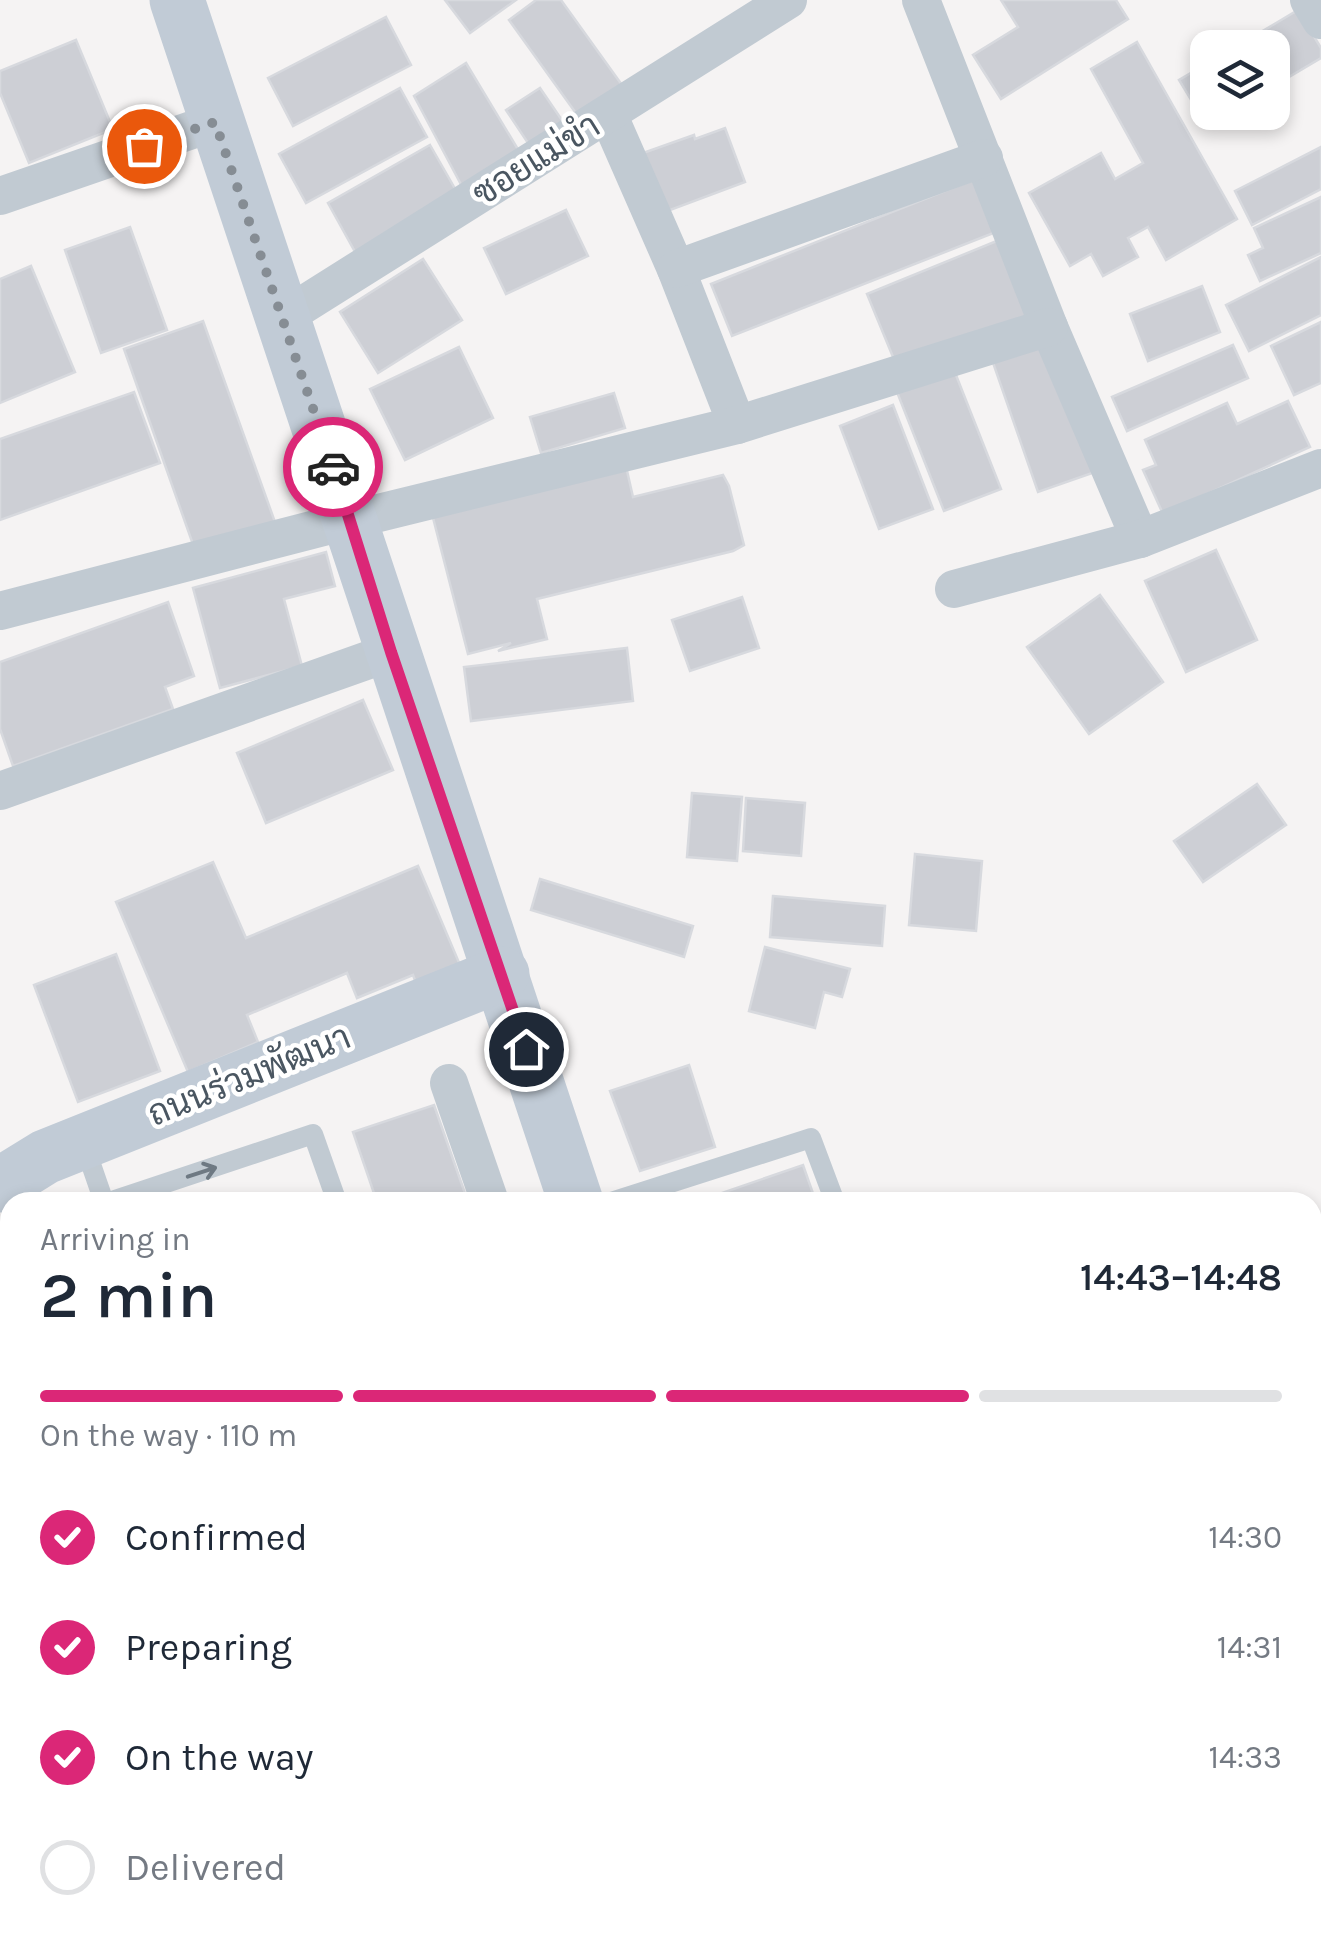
<!DOCTYPE html>
<meta charset="utf-8">
<style>
body{margin:0;font-family:Karla,Sarabun,sans-serif;background:#f2f2f3;color:#1f2937;height:100vh;display:flex;flex-direction:column;font-size:38px;white-space:nowrap}
*{box-sizing:border-box;margin:0}
p{font-size:32px;color:#747a83}
.icon{flex:none;width:55px;height:55px;fill:none;stroke:currentColor;stroke-width:2;stroke-linecap:round;stroke-linejoin:round}
.map{position:relative;flex:1;overflow:hidden}
.drawer{position:absolute;left:0px;top:1192px;width:1322px;height:752px;display:flex;flex-direction:column;background:#fff;border-radius:30px 30px 0 0;box-shadow:0 5px 15px #0003}
.drawer>*{flex:none}
.buttons{position:absolute;left:1190px;top:30px;display:grid;gap:20px}
.buttons a{display:grid;place-items:center;width:100px;height:100px;border-radius:20px;background:#fff;box-shadow:0 5px 15px #0003;font-size:50px}
.pin{position:absolute;display:grid;place-items:center;width:85px;height:85px;color:#fff;margin:-42px;border:5px solid #fff;border-radius:50%;box-shadow:0 2px 10px #0007}
.courier{position:absolute;display:grid;place-items:center;width:100px;height:100px;margin:-50px;border:8px solid #db2777;border-radius:50%;background:#fff;color:#222;box-shadow:0 2px 12px #0007}
.overview em{font-style:normal;font-weight:600}
.overview div{display:flex;flex-direction:column-reverse}
.overview{display:flex;align-items:center;justify-content:space-between;height:170px;padding:0 40px}
h1{font-size:65px;font-weight:600;line-height:75px}
.bar{display:grid;grid-template-columns:repeat(4,1fr);gap:15px 10px;align-content:center;height:120px;padding:0 40px}
.bar i{height:12px;border-radius:8px;background:#e0e1e3}
.bar .active{background:#db2777}
.bar p{grid-column:span 4}
ol{padding:0 40px;list-style:none}
li{display:flex;align-items:center;gap:30px;height:110px}
li p{margin-inline-start:auto}
li .icon{padding:10px;border-radius:50%;background:#db2777;color:#fff;stroke-width:4}
li:last-child{color:#747a83}
li i{width:55px;height:55px;border:5px solid #e0e1e3;border-radius:50%}
.map>svg:first-child{display:block}
</style>
<div class="map">
<svg width="1321" height="1944" viewBox="0 0 1321 1944">
<rect width="100%" height="100%" fill="#f5f3f3"/>
<g fill="#cdcfd5" stroke="#d7d9de" stroke-width="2.5">
<polygon points="445,0 516,0 470,33"/>
<polygon points="536,0 561,0 627,92 583,123 509,20"/>
<polygon points="1001,0 1116,0 1128,19 1001,99 973,55 1018,27"/>
<polygon points="1298,10 1321,48 1321,58 1272,87 1272,48 1234,48"/>
<polygon points="386,17 411,65 293,126 268,78"/>
<polygon points="76,40 113,129 29,163 0,93 0,71"/>
<polygon points="1137,42 1237,219 1166,260 1148,227 1128,238 1138,257 1103,276 1091,254 1070,266 1029,193 1101,153 1115,179 1143,163 1091,69"/>
<polygon points="466,63 522,156 465,192 414,96"/>
<polygon points="1208,63 1208,112 1229,112 1207,126 1179,80"/>
<polygon points="400,88 427,137 306,203 279,154"/>
<polygon points="540,88 570,132 536,155 506,110"/>
<polygon points="725,128 745,182 665,212 643,153 694,135 695,139"/>
<polygon points="430,145 462,201 359,259 328,203"/>
<polygon points="1321,147 1321,189 1252,225 1235,191"/>
<polygon points="980,177 1001,230 732,336 711,284"/>
<polygon points="1321,197 1321,253 1260,281 1248,255 1263,248 1254,228"/>
<polygon points="566,210 588,256 506,294 484,248"/>
<polygon points="130,227 167,330 101,353 65,250"/>
<polygon points="1009,236 1040,311 898,369 867,294"/>
<polygon points="1321,257 1321,315 1249,351 1226,305"/>
<polygon points="423,259 462,320 378,373 340,312"/>
<polygon points="31,266 75,372 0,403 0,279"/>
<polygon points="1202,286 1220,332 1148,361 1130,314"/>
<polygon points="203,321 276,525 196,553 124,349"/>
<polygon points="1321,322 1321,383 1294,395 1271,346"/>
<polygon points="1049,333 1098,471 1038,492 990,354"/>
<polygon points="1233,345 1248,378 1127,431 1112,397"/>
<polygon points="459,347 493,418 405,460 370,389"/>
<polygon points="954,370 1001,489 944,511 897,392"/>
<polygon points="134,392 160,463 0,520 0,439"/>
<polygon points="614,393 625,428 541,453 530,417"/>
<polygon points="1288,401 1310,447 1163,514 1143,470 1156,465 1145,440 1227,403 1237,424"/>
<polygon points="893,405 933,509 879,529 840,426"/>
<polygon points="625,462 633,497 723,475 729,486 744,545 733,551 537,599 547,639 498,651 511,643 468,654 431,510"/>
<polygon points="1216,550 1257,640 1186,672 1145,581"/>
<polygon points="326,552 335,586 284,599 302,666 220,688 193,588"/>
<polygon points="1100,595 1163,682 1089,734 1027,647"/>
<polygon points="742,597 759,648 690,671 672,620"/>
<polygon points="168,602 194,676 165,687 173,709 13,766 0,729 0,662"/>
<polygon points="627,648 633,701 471,721 464,667"/>
<polygon points="363,700 393,770 266,823 237,753"/>
<polygon points="1257,784 1286,825 1203,882 1174,841"/>
<polygon points="692,793 742,797 737,861 687,857"/>
<polygon points="746,798 805,803 801,856 743,851"/>
<polygon points="915,854 982,861 976,931 909,925"/>
<polygon points="213,862 246,938 418,866 460,965 416,983 413,975 357,998 347,973 247,1015 258,1042 188,1072 116,902"/>
<polygon points="540,879 693,926 684,957 531,910"/>
<polygon points="773,896 885,906 882,946 770,937"/>
<polygon points="765,947 850,969 842,997 824,992 815,1028 749,1011"/>
<polygon points="116,954 160,1071 78,1102 34,985"/>
<polygon points="689,1065 715,1147 640,1171 610,1091"/>
<polygon points="434,1105 468,1202 377,1202 353,1132"/>
<polygon points="803,1165 816,1202 696,1202"/>
<polygon points="1,1663 10,1672 10,1815 0,1825"/>
<polygon points="35,1935 142,1935 132,1944 43,1944"/>
</g>
<g fill="none" stroke-linecap="round" stroke-linejoin="round">
<g stroke="#c1cad2" stroke-width="20">
<polyline points="84,1144 104,1202"/>
<polyline points="109,1202 313,1134 337,1202"/>
<polyline points="611,1202 811,1138 835,1202"/>
<polyline points="0,1243 10,1239"/>
<polyline points="0,1380 10,1405"/>
</g>
<g stroke="#c1cad2" stroke-width="38">
<polyline points="921,0 1049,327 1140,539"/>
<polyline points="1309,0 1321,20"/>
<polyline points="608,114 676,269 737,425"/>
<polyline points="0,196 215,122"/>
<polyline points="676,269 984,158"/>
<polyline points="284,317 788,0"/>
<polyline points="954,589 1140,539 1321,468"/>
<polyline points="0,611 350,520 737,425 1049,327"/>
<polyline points="0,791 391,652"/>
<polyline points="449,1083 490,1202"/>
<polyline points="0,1631 10,1641"/>
<polyline points="0,1889 10,1880"/>
<polyline points="0,1920 10,1932"/>
<polyline points="154,1944 164,1935"/>
</g>
<g stroke="#c1cbd6" stroke-width="55">
<polyline points="177,0 576,1202"/>
<polyline points="0,1185 45,1157 502,974"/>
<polyline points="811,1935 814,1944"/>
</g>
</g>
<defs><path id="oneway-shaft" d="M-6 0H5M1.5-3L5.5 0L1.5 3" fill="none" stroke-width="1.6" stroke-linecap="round" stroke-linejoin="round" transform="scale(2.5)"/></defs>
<use stroke="#6e7983" href="#oneway-shaft" transform="translate(202 1172) rotate(-18)"/>
<g fill="none" stroke-linecap="round" stroke-linejoin="round">
<polyline stroke="#868d94" stroke-width="10" stroke-dasharray="0 18" points="144,146 215,122 333,467"/>
<polyline stroke="#db2777" stroke-width="12" points="333,467 391,652 526,1049"/>
</g>
<g text-anchor="middle" stroke-width="9" stroke-linejoin="round" paint-order="stroke">
<g font-size="35" fill="#4a5661" stroke="#fff">
<text transform="translate(536 159) rotate(-32)" y="12">ซอยแม่ขำ</text>
<text transform="translate(249 1075) rotate(-22)" y="12">ถนนร่วมพัฒนา</text>
</g>
</g>
</svg>
<div class="buttons">
<a><svg class="icon" aria-label="layers" viewBox="0 0 24 24"><path d="M12 4l9 5-9 5-9-5zM3 14l9 5 9-5"/></svg></a>
</div>
<div class="pin" style="left:144px;top:146px;background:#ea580c"><svg class="icon" aria-label="bag" viewBox="0 0 24 24"><path d="M5 8h14l-1 12H6zM9 8a3 3 0 0 1 6 0"/></svg></div>
<div class="pin" style="left:526px;top:1049px;background:#1f2937"><svg class="icon" aria-label="home" viewBox="0 0 24 24"><path d="M3 11l9-7 9 7M6 9v11h12V9"/></svg></div>
<div class="courier" style="left:333px;top:467px"><svg class="icon" aria-label="car" viewBox="0 0 24 24"><path d="M5 17H2v-5l4-1 3-4h7l3 4 3 1v5h-3M9 17h6M6 11h13"/><circle cx="7" cy="17" r="2"/><circle cx="17" cy="17" r="2"/></svg></div>
<section class="drawer">
<div class="overview"><div><h1>2 min</h1><p>Arriving in</p></div><em>14:43–14:48</em></div>
<div class="bar"><i class="active"></i><i class="active"></i><i class="active"></i><i></i><p>On the way · 110 m</p></div>
<ol>
<li><svg class="icon" aria-label="check" viewBox="0 0 24 24"><path d="M5 12l5 5 9-10"/></svg>Confirmed<p>14:30</p></li>
<li><svg class="icon" aria-label="check" viewBox="0 0 24 24"><path d="M5 12l5 5 9-10"/></svg>Preparing<p>14:31</p></li>
<li><svg class="icon" aria-label="check" viewBox="0 0 24 24"><path d="M5 12l5 5 9-10"/></svg>On the way<p>14:33</p></li>
<li><i></i>Delivered</li>
</ol>
</section>
</div>
